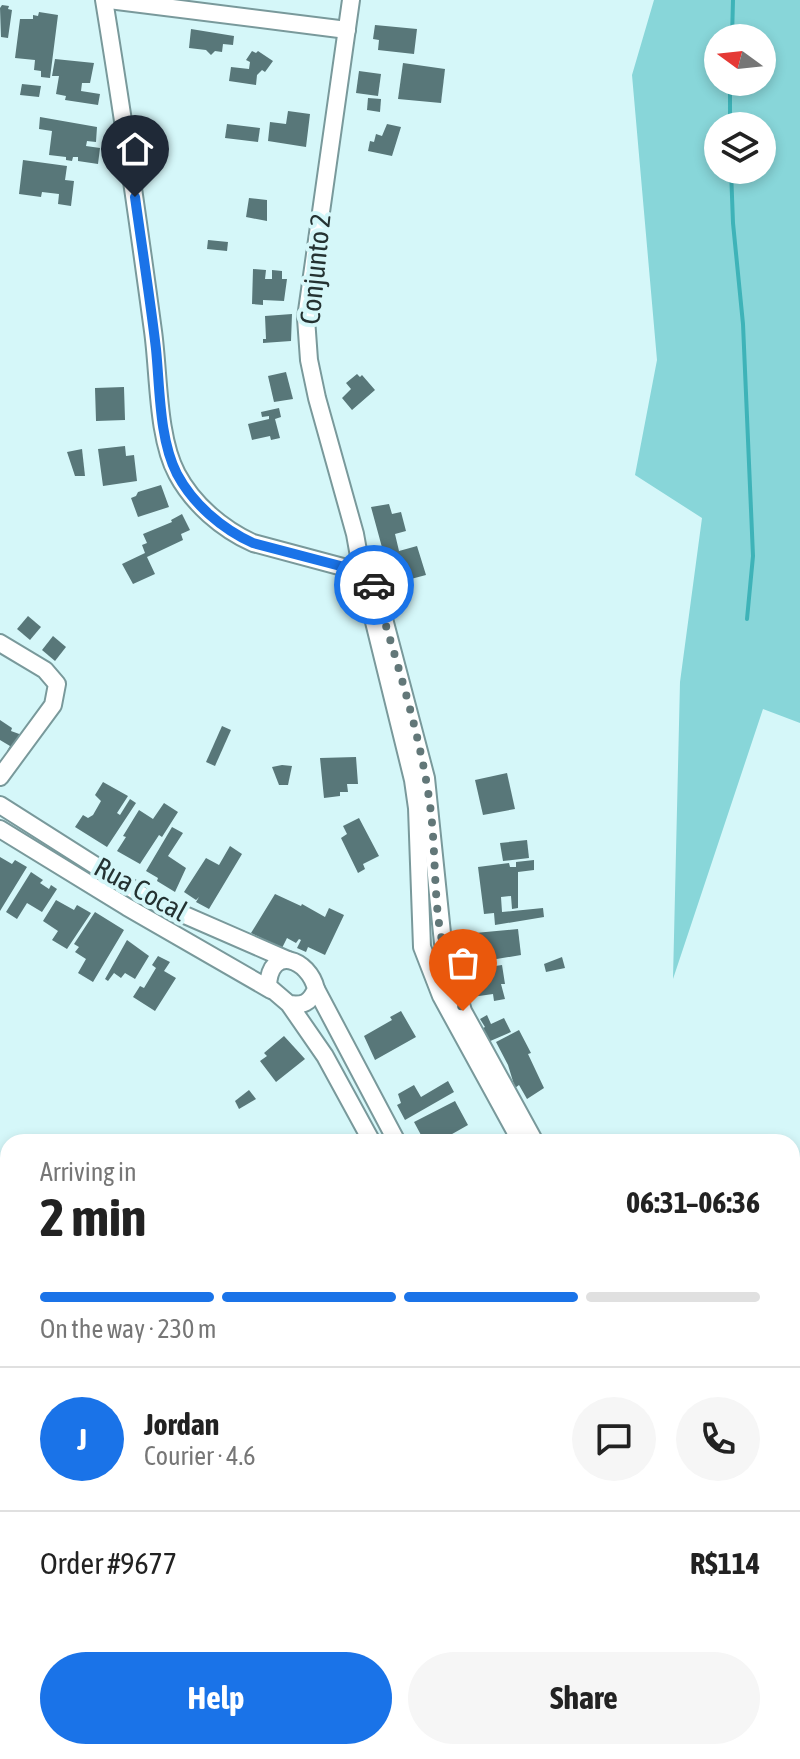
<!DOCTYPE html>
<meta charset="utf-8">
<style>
body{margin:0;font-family:"Asap Condensed",sans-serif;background:#f6f6f6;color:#222;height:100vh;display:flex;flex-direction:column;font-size:30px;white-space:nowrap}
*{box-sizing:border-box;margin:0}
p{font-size:26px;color:#767676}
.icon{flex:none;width:44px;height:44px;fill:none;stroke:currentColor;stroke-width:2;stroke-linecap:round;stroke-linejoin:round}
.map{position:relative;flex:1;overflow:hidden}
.panel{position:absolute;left:0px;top:1134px;width:800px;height:626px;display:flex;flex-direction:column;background:#fff;border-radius:24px 24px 0 0;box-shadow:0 4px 12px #0003}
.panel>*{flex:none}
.needle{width:52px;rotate:285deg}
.tools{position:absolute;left:704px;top:24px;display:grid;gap:16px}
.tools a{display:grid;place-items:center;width:72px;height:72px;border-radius:50%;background:#fff;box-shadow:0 4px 12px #0003;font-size:40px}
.pin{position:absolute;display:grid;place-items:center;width:68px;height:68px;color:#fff;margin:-82px -34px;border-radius:50% 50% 50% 0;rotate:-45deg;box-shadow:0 0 8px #0007}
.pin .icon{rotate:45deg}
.courier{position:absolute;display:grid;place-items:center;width:80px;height:80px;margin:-40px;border:6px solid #1a73e8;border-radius:50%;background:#fff;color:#222;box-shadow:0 2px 10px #0007}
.headline em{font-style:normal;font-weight:700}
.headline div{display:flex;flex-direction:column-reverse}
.headline{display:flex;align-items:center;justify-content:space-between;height:136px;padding:0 40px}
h1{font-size:52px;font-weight:700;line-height:60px}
.bar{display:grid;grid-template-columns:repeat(4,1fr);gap:12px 8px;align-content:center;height:96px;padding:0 40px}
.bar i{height:10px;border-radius:6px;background:#e0e0e0}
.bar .on{background:#1a73e8}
.bar p{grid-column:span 4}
.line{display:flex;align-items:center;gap:20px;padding:0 40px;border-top:2px solid #e0e0e0}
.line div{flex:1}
.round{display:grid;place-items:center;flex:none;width:84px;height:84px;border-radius:42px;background:#f6f6f6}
.button{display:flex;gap:16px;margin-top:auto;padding:16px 40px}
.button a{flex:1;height:92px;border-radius:48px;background:#1a73e8;color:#fff;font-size:32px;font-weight:700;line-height:92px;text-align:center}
.button a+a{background:#f6f6f6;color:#222}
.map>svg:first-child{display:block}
</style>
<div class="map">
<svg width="800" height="1759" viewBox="0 0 800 1759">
<rect width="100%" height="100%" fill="#d5f7f9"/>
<path fill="#88d6d9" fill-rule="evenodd" d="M654 0H800V723L763 709 673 979 680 682 702 518 635 475 657 360 632 75ZM718 38H762V82H718ZM718 126H762V170H718Z"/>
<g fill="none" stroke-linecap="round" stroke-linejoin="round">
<g stroke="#3eb3b8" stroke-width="4">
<polyline points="732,38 733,0"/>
<polyline points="730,126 730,82"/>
<polyline points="731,170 733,223 743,324 753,556 747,619"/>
</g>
</g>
<g fill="#587779">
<polygon points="2,5 9,6 8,9 12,10 8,38 1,37 0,8"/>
<polygon points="39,12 58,15 50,78 41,77 41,71 34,70 35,60 15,58 20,19 33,19 33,15 38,16"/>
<polygon points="375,25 417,29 414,54 378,50 379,40 373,39"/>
<polygon points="191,29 234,36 233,45 223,44 222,52 215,51 211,55 206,50 189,48"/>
<polygon points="252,51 256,53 258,51 273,61 265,72 262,70 257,75 256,85 229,81 231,67 249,69 250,62 246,60"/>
<polygon points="55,59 94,63 90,83 82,83 81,91 100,94 98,105 65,100 66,96 56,94 59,76 52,76"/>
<polygon points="403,63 445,69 441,103 398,99"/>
<polygon points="359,71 381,74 378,96 356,93"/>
<polygon points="22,84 41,86 39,97 20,95"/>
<polygon points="368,98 381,99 380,112 367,110"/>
<polygon points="288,111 310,114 306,147 268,141 270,122 286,124"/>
<polygon points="40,117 97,127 96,142 87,141 86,146 100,148 98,164 78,161 78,157 73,157 72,161 66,160 66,157 49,155 52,131 39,129"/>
<polygon points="227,124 260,128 258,142 225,138"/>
<polygon points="387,124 401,127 392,156 368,151 370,141 374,142 376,134 382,136"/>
<polygon points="23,160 67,166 65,180 74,181 71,206 58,204 59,194 42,192 41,197 19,194"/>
<polygon points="249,198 267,200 267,221 246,217"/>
<polygon points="208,240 228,242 227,251 207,249"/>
<polygon points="253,269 266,270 265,279 272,279 272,270 282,271 282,279 287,279 284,301 263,300 263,305 252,304"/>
<polygon points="292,314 291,341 263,343 263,339 266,339 265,316"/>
<polygon points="286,372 293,399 274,402 268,376"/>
<polygon points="357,374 360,377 362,375 375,390 352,410 342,398 351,389 346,383"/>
<polygon points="124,387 125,420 96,421 95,388"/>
<polygon points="279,408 281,417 275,419 280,438 271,440 270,436 252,440 248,424 269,419 269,416 262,417 261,412"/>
<polygon points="125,446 126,456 134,455 137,481 103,486 98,449"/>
<polygon points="82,449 85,476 75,476 67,452"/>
<polygon points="161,485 169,507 138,517 131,498 136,496 138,492"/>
<polygon points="389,504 392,514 401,512 406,531 395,534 399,551 417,546 426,575 392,584 371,507"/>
<polygon points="182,514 190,530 181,534 183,540 147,557 155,574 133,584 122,564 145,553 142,545 147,543 143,534 172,522 171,520"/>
<polygon points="28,616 41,627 30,640 17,629"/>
<polygon points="53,636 66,647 55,661 42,650"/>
<polygon points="0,720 12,728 11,731 22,735 10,753 7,751 10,746 0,740"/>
<polygon points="222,726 231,730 215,766 206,762"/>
<polygon points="356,757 358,784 347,784 348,792 340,792 340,796 324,798 320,758"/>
<polygon points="282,765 292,766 288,785 279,785 272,767"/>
<polygon points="507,773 515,809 483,815 475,780"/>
<polygon points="103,782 128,796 117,813 120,815 130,799 136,803 107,847 75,827 83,815 88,818 93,815 101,801 95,795"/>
<polygon points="164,803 178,812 162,837 159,835 140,864 117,851 126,837 123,836 139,810 153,819"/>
<polygon points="359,818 379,856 363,864 365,869 358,873 341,838 347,834 343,826"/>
<polygon points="172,827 183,833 168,856 186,868 175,892 157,881 158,878 146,871"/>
<polygon points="527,840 529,858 503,861 500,843"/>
<polygon points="230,846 242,854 209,909 196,902 199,897 196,900 184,892 206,858 219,865"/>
<polygon points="0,857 12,864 15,860 27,867 0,911"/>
<polygon points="534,860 534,870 518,872 518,908 512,909 511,896 501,897 502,912 543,908 544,917 495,925 494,913 484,914 478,867 509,863 510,867 516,867 516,862"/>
<polygon points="31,872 43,880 40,883 49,889 51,885 57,889 42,912 27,903 17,919 6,912"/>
<polygon points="275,894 301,906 302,904 325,917 329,908 344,915 325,955 308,947 306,952 297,948 301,940 299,939 296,943 287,938 282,948 251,933"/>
<polygon points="56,900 74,910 77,905 91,913 67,949 52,940 58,931 43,921"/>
<polygon points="95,912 124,930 93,982 78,973 86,959 75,952 79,947 74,944"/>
<polygon points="518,929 521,955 467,964 464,934"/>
<polygon points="127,940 149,956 135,979 125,973 121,978 114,973 108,981 105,979"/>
<polygon points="158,956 170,962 164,971 176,978 155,1011 133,997 140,986 144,988 156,968 152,965"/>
<polygon points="562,957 565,968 546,972 544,964"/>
<polygon points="502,965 505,984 501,984 505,999 494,1001 493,994 472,997 471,989 465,990 463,980 470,979 468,970"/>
<polygon points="401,1011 416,1037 375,1060 364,1036 392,1020 390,1017"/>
<polygon points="487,1015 491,1024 504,1018 511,1032 488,1042 481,1029 485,1027 480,1019"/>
<polygon points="519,1030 531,1053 528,1054 544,1088 527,1099 519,1085 515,1088 508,1065 496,1042"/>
<polygon points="284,1036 305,1059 276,1082 260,1061 267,1056 264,1053"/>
<polygon points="448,1081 454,1092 405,1120 397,1105 401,1103 398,1094 414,1085 421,1097"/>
<polygon points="249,1090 256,1099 239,1109 235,1101"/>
<polygon points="455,1101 468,1125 438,1142 417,1142 415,1138 421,1135 414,1122"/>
<polygon points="792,1282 800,1282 800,1318 792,1319"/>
<polygon points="1,1506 7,1511 4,1516 8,1518 8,1525 0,1536"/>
<polygon points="0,1720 6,1725 4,1728 8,1731 8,1752 25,1752 20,1759 9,1759 0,1754"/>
<polygon points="160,1752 196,1752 200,1754 197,1759 157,1759"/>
<polygon points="459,1752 494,1752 493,1759 465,1759 459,1756"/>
</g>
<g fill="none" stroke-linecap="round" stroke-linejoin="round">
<g stroke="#79999b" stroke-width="20">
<g id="minor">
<path d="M104 0C122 110 138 220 153 331 159 374 157 437 177 474 193 504 222 529 253 543L369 574"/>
<polyline points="109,0 347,30"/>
<polyline points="351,0 306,318 309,360 317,398 355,534 362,573 413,780 417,808 422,947 441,996 521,1142"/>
<polyline points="383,615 426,778 443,943 463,1011 535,1142"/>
<polyline points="0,643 45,670 57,684 53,705 0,777"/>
<polyline points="0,805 148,899 288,960"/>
<polyline points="0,829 127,907 271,990"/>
<polyline points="316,989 397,1142"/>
<path d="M289 1004C303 1006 310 1003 316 989 309 959 270 944 268 986L289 1004 325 1056 372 1142"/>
<polyline points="792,1335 800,1335"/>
<polyline points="0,1379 8,1386"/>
<polyline points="0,1584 8,1590"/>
<polyline points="53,1759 56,1752"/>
<polyline points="230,1759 233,1752"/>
<polyline points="523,1759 524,1752"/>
<polyline points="646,1759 647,1752"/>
</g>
</g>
<use href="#minor" stroke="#fff" stroke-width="16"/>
</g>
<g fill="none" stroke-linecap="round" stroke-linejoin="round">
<path stroke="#627778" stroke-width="8" stroke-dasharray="0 14.4" d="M374 585C395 658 420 731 430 805 435 842 434 879 438 916 442 948 451 981 463 1011"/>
<path stroke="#1a73e8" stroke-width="10" d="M135 197C142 248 150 298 156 349 160 388 159 439 177 474 193 504 222 529 253 543L371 574 374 585"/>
</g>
<g text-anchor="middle" stroke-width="8" stroke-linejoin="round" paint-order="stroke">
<g font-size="28" fill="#243232" stroke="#d5f7f9">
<text transform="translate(315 269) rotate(-84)" y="10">Conjunto 2</text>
<text transform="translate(141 889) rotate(29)" y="10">Rua Cocal</text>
</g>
</g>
</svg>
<div class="tools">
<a><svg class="needle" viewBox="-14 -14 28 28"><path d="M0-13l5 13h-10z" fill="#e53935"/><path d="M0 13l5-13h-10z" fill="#767676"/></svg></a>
<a><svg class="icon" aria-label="layers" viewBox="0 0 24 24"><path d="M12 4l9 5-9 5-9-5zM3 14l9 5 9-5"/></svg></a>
</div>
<div class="pin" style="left:463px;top:1011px;background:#ea580c"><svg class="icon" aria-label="bag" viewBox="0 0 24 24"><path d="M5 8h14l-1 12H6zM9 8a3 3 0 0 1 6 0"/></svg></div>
<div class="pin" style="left:135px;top:197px;background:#1f2937"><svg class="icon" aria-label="home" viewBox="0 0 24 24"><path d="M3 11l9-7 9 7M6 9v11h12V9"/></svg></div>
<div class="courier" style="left:374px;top:585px"><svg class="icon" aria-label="car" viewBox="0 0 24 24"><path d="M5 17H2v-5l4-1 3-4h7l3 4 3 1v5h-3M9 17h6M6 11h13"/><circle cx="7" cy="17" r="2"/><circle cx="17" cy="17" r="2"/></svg></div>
<section class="panel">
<div class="headline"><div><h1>2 min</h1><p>Arriving in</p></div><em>06:31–06:36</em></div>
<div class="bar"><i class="on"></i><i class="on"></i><i class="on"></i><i></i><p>On the way · 230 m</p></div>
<div class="line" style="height:144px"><b class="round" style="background:#1a73e8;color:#fff">J</b><div><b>Jordan</b><p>Courier · 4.6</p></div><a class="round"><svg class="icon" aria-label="chat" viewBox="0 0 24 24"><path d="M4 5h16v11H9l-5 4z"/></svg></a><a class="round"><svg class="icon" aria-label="phone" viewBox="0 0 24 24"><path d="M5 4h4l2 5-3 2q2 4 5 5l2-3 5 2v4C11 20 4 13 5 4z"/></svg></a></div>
<div class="line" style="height:104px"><div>Order #9677</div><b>R$114</b></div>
<div class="button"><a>Help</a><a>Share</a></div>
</section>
</div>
